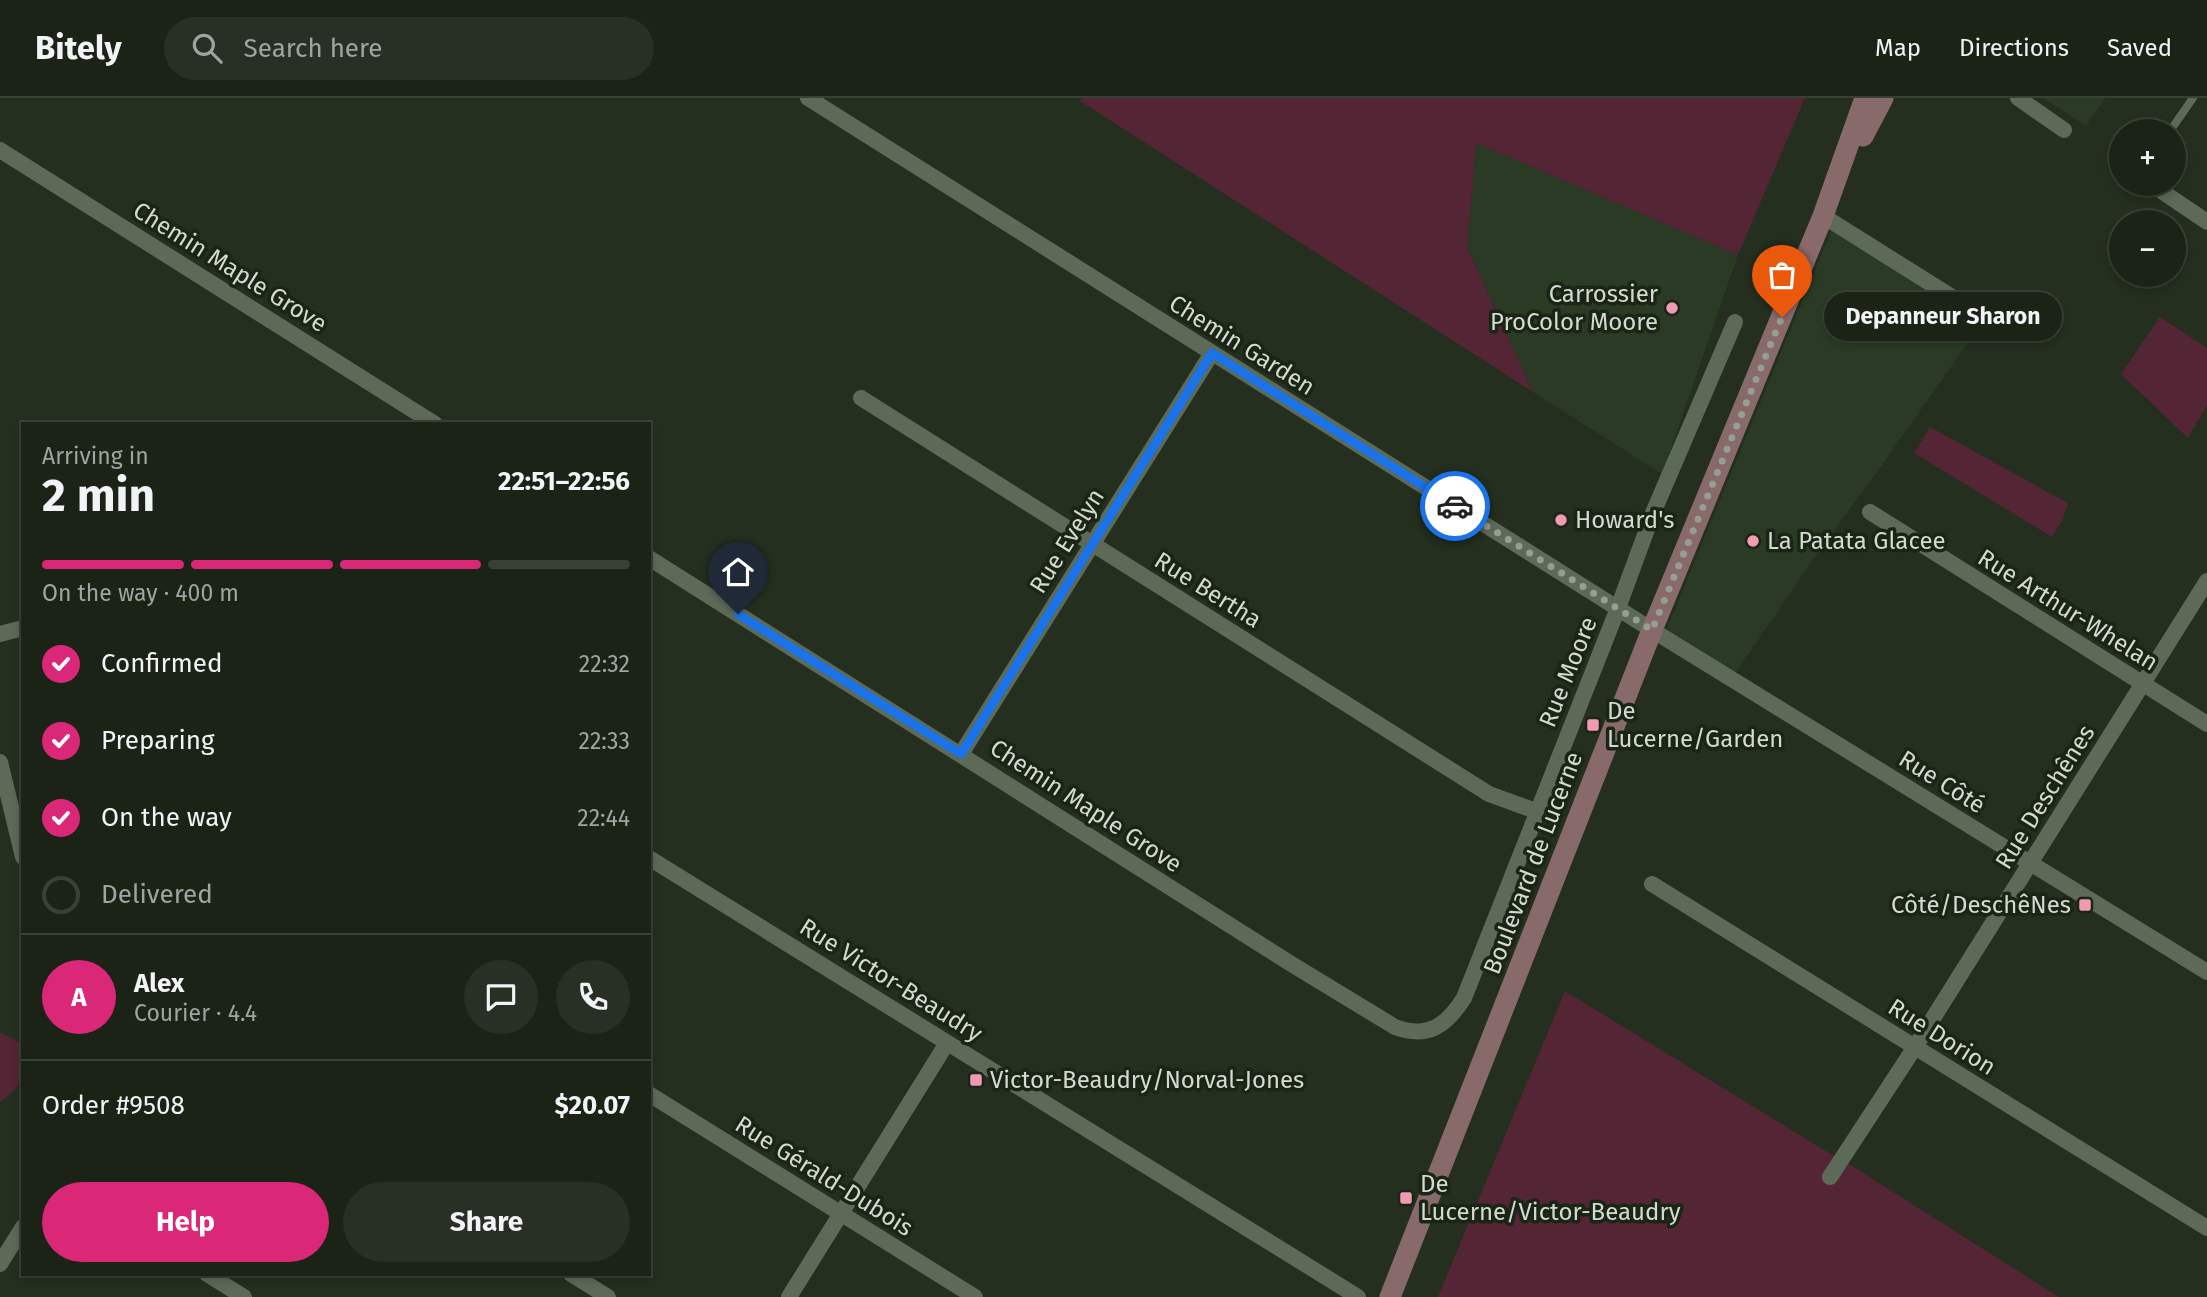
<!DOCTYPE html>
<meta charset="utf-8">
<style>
body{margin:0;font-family:"Fira Sans",sans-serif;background:#282f24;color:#f1f3f6;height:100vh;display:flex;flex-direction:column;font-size:26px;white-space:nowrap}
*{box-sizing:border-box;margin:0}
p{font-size:23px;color:#a0a4a1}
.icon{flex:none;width:38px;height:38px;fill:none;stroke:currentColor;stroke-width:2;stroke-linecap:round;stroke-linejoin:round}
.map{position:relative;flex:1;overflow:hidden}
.details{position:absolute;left:21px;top:324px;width:630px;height:854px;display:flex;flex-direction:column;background:#1b2317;border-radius:0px;box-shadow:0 4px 10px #0003,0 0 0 2px #394036}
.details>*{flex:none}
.tools{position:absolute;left:2109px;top:21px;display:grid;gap:14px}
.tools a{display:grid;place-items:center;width:77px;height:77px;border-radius:50%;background:#1b2317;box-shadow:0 4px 10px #0003,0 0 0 2px #394036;font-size:35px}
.pin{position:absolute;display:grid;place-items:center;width:60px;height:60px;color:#fff;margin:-72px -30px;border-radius:50% 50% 50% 0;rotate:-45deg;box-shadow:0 0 7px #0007}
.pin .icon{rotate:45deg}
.courier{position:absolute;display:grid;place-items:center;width:70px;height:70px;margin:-35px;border:5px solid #1a73e8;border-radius:50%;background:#fff;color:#222;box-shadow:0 2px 9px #0007}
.bubble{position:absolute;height:49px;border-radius:24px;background:#1b2317;box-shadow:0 4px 10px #0003,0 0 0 2px #394036;font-size:23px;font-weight:700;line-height:49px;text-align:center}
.headline em{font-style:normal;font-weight:700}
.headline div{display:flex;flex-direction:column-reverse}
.headline{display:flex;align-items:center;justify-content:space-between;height:119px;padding:0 21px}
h1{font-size:46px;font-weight:700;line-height:52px}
.bar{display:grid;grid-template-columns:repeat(4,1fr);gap:10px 7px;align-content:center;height:84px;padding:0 21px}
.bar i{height:9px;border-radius:5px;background:#394036}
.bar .on{background:#db2777}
.bar p{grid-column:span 4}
.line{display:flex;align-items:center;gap:18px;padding:0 21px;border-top:2px solid #394036}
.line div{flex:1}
.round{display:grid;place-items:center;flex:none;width:74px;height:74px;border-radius:37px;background:#282f24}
ol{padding:0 21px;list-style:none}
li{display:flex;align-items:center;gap:21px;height:77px}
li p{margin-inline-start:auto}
li .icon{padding:7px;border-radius:50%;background:#db2777;color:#fff;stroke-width:4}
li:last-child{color:#a0a4a1}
li i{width:38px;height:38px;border:4px solid #394036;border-radius:50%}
.button{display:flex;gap:14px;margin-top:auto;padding:14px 21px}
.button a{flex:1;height:80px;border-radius:42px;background:#db2777;color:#fff;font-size:28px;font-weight:700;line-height:80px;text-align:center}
.button a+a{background:#282f24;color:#f1f3f6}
header{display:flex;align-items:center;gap:42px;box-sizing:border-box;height:98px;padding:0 35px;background:#1b2317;border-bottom:2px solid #394036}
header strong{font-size:33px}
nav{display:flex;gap:38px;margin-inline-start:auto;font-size:24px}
.search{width:490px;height:63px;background:#282f24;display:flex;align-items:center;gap:18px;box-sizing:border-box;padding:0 24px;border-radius:38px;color:#a0a4a1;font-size:26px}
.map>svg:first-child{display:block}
</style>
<header>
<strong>Bitely</strong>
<div class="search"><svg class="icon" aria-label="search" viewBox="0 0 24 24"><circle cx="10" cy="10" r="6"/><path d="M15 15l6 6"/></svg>Search here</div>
<nav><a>Map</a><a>Directions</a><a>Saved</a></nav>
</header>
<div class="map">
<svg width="2207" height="1199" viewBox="0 0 2207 1199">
<rect width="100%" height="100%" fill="#242f1f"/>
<g fill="#2b3a25">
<polygon points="2043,0 2105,0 2086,28"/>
<polygon points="1476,45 1738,157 1662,376 1533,294 1467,148"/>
<polygon points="1837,119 1989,215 1882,367 1809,467 1735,576 1666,533"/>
</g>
<g fill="#532535">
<polygon points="1082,0 1805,0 1738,157 1476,45 1467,149 1533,294 1080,3"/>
<polygon points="2160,219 2207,250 2207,307 2188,340 2121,276"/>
<polygon points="1930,329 2068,405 2062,423 2052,439 1914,355"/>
<polygon points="1565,893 1834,1058 1849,1066 2059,1199 1438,1199"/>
<path d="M0 934 23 946C23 979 28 983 0 1004Z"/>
</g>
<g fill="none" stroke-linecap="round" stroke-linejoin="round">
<polyline stroke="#5d6a58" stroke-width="8" points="2170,33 2193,0"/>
<g stroke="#5d6a58" stroke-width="16">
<polyline points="808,0 1652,532 2207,874"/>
<polyline points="2018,0 2064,32"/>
<polyline points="0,52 435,326"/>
<polyline points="2151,86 2207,124"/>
<polyline points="1823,118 1960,204"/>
<polyline points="861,300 1489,696 1536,713"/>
<polyline points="1870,414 2207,626"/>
<path d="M649 460 1293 867 1395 929C1428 941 1446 928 1464 900L1618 510 1653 415 1735 224"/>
<polyline points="0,536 23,530"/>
<polyline points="961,656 1212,255"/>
<polyline points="0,664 23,759"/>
<polyline points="649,760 1358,1199"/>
<polyline points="1652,786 2207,1130"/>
<polyline points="649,996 975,1199"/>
<polyline points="1830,1079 1915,949 2207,483"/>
<polyline points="0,1166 23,1129"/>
<polyline points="207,1176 244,1199"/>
<polyline points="571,1176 608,1199"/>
<polyline points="789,1199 947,945"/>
</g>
<g stroke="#886a6b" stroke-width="21">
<polyline points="1863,38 1883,0"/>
<polyline points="1390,1199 1652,532 1823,118 1865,0"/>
</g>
</g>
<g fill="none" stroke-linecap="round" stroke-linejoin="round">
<polyline stroke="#969e92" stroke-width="7" stroke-dasharray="0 12.6" points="1455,408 1652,532 1782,219"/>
<polyline stroke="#1a73e8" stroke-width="9" points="738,516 961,656 1212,255 1455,408"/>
</g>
<g fill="#f19ab4" stroke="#1a2516" stroke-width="2.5">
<circle cx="1672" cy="210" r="7"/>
<circle cx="1561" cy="422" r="7"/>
<circle cx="1753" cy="443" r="7"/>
<rect x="1586" y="620" width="14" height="14" rx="3.5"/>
<rect x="2078" y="800" width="14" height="14" rx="3.5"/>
<rect x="969" y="975" width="14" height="14" rx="3.5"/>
<rect x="1399" y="1093" width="14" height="14" rx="3.5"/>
</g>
<g text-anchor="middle" stroke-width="7" stroke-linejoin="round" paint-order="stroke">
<g font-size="24" fill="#d3dad0" stroke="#1a2516">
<text transform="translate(230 169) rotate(32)" y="8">Chemin Maple Grove</text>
<text transform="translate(1242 247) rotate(32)" y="8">Chemin Garden</text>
<text transform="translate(1067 443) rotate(-58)" y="8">Rue Evelyn</text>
<text transform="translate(1208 492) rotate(32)" y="8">Rue Bertha</text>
<text transform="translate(2068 512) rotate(32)" y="8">Rue Arthur-Whelan</text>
<text transform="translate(1568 574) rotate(-68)" y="8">Rue Moore</text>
<text transform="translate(1942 684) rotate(32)" y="8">Rue Côté</text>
<text transform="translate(2045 699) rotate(-58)" y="8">Rue Deschênes</text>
<text transform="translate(1086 708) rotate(33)" y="8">Chemin Maple Grove</text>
<text transform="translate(1533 765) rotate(-69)" y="8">Boulevard de Lucerne</text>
<text transform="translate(891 882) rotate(32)" y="8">Rue Victor-Beaudry</text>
<text transform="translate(1942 939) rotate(32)" y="8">Rue Dorion</text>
<text transform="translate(824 1078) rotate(32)" y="8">Rue Gérald-Dubois</text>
</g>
<g font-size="24" fill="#d3dad0" stroke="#1a2516" text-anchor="start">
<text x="1658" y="204" text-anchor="end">Carrossier<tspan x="1658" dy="28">ProColor Moore</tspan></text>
<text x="1575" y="430">Howard's</text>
<text x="1767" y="451">La Patata Glacee</text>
<text x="1607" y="621">De<tspan x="1607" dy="28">Lucerne/Garden</tspan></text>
<text x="2071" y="815" text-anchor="end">Côté/DeschêNes</text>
<text x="990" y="990">Victor-Beaudry/Norval-Jones</text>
<text x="1420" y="1094">De<tspan x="1420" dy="28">Lucerne/Victor-Beaudry</tspan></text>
</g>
</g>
</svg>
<div class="tools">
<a>+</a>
<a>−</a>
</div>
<div class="pin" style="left:1782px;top:219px;background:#ea580c"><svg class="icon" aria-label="bag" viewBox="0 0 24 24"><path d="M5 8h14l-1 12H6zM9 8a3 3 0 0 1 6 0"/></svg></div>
<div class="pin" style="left:738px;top:516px;background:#1f2937"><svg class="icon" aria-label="home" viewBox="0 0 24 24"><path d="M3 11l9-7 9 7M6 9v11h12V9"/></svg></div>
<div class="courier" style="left:1455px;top:408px"><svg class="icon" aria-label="car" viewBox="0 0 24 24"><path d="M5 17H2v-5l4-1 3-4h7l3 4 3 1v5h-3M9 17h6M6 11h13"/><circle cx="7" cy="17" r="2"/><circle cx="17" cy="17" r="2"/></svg></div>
<div class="bubble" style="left:1824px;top:194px;width:238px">Depanneur Sharon</div>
<section class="details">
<div class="headline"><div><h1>2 min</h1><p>Arriving in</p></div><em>22:51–22:56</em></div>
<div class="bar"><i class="on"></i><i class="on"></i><i class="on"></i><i></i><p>On the way · 400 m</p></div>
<ol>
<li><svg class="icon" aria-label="check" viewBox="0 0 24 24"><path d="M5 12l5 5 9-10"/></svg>Confirmed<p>22:32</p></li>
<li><svg class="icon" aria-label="check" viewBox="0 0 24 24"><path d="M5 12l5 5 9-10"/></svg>Preparing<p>22:33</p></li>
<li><svg class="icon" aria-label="check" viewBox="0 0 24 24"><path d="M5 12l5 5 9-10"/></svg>On the way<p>22:44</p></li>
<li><i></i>Delivered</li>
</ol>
<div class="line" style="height:126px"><b class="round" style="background:#db2777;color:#fff">A</b><div><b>Alex</b><p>Courier · 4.4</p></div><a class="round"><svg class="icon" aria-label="chat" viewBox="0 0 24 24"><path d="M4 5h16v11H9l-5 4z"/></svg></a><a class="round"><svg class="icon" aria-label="phone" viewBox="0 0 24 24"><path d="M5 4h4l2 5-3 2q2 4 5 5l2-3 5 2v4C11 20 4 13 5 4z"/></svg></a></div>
<div class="line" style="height:91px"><div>Order #9508</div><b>$20.07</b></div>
<div class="button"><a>Help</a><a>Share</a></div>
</section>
</div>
